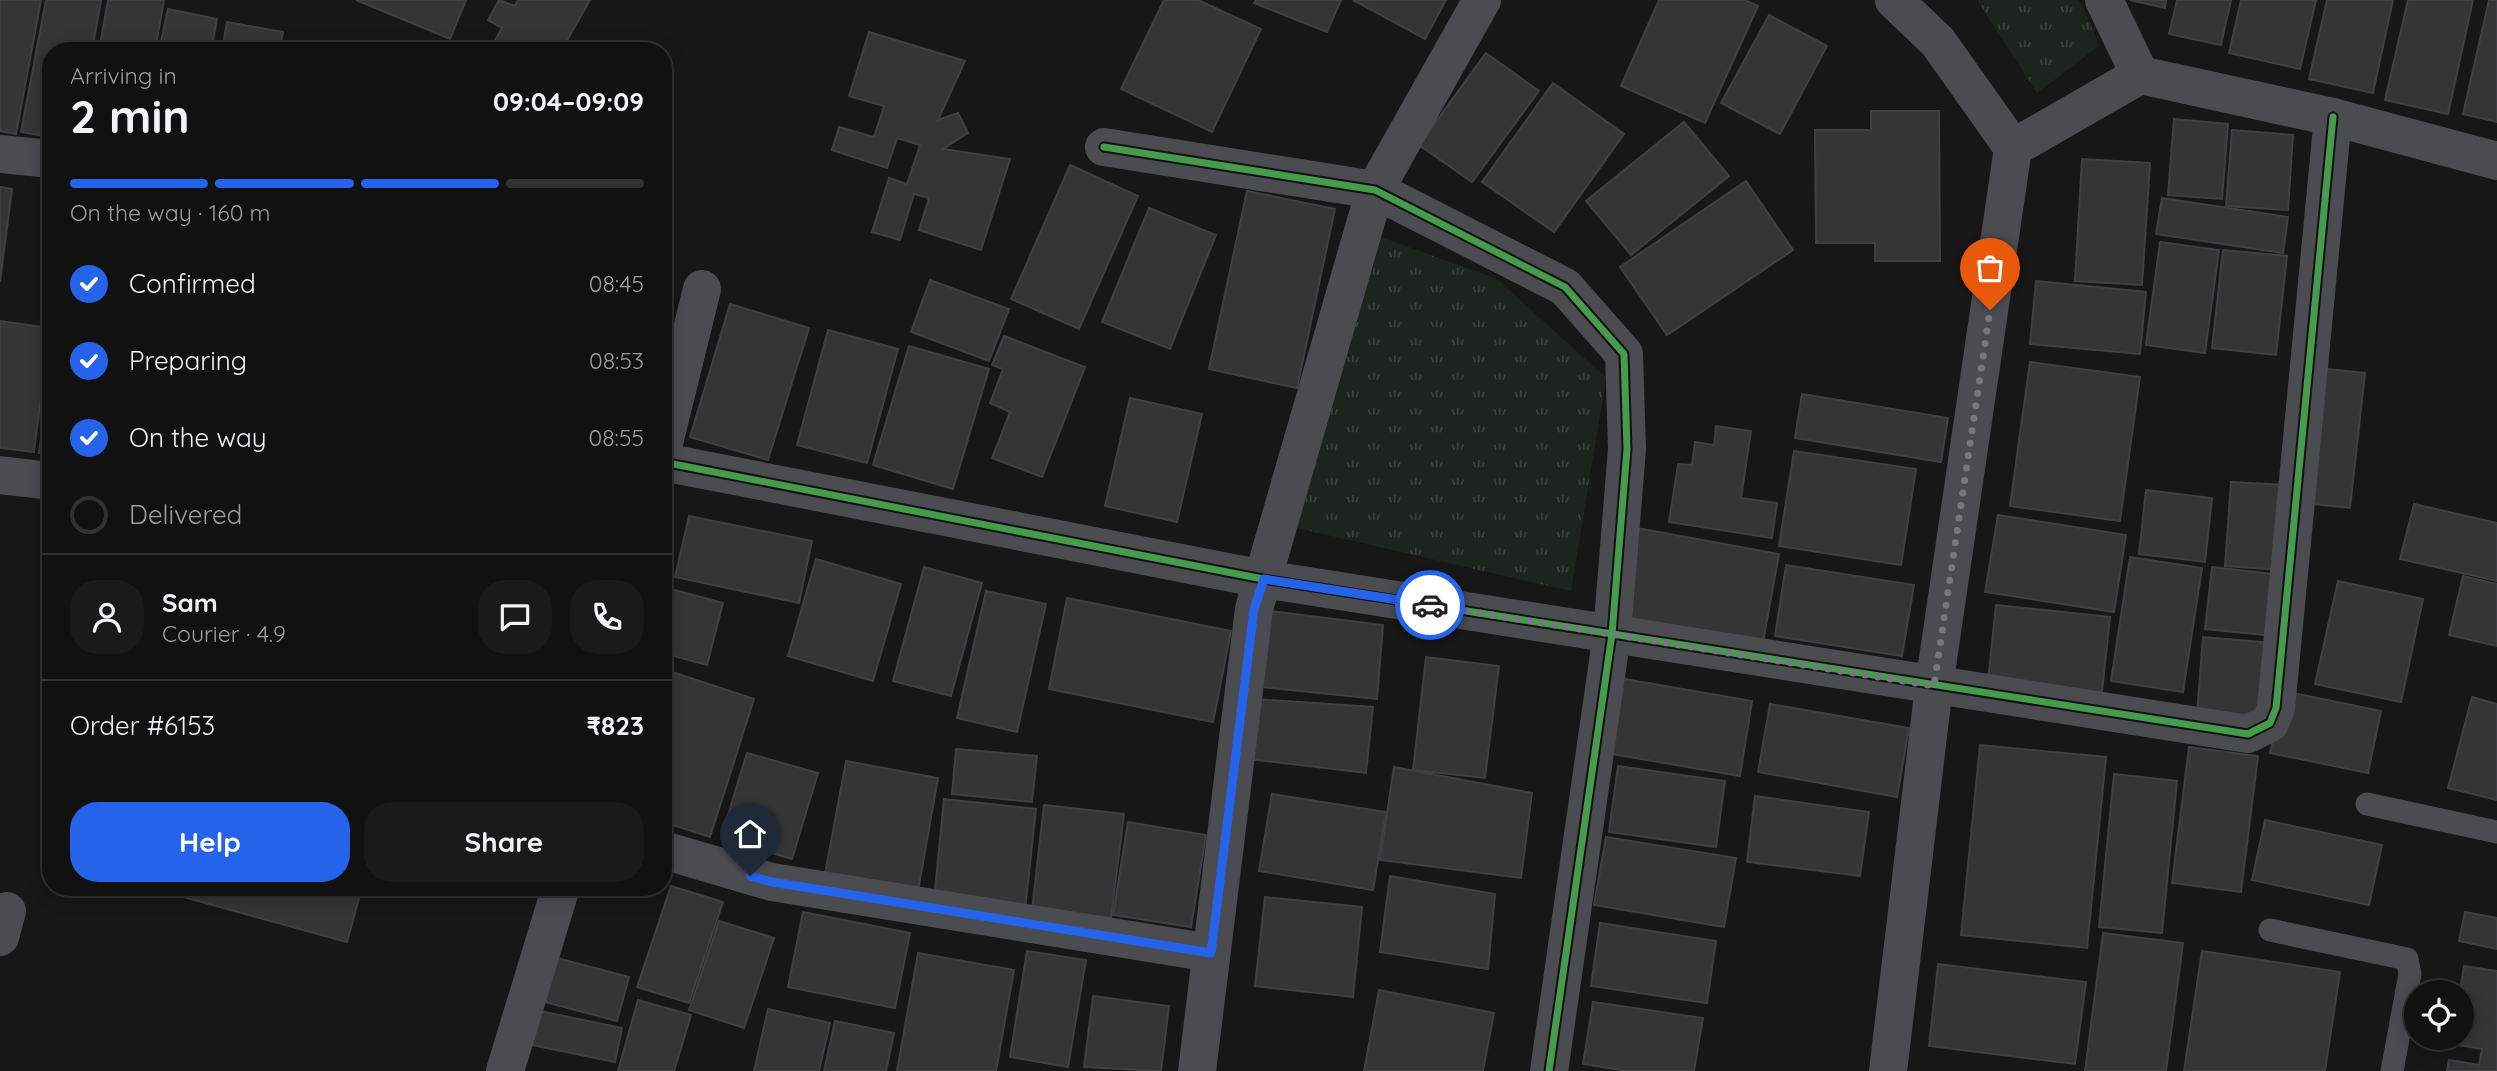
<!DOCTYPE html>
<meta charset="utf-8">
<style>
body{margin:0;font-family:Quicksand,sans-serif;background:#1a1a1a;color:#f1f3f6;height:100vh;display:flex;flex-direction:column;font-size:26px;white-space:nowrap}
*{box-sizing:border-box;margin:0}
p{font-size:23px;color:#9c9d9f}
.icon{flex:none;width:38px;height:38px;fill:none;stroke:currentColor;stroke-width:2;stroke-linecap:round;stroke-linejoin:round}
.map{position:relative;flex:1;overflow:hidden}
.sheet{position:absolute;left:42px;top:42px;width:630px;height:854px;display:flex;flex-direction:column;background:#111;border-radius:28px;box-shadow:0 4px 18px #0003,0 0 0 2px #303131}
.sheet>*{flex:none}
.tools{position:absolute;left:2404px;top:980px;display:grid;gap:14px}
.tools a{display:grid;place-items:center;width:70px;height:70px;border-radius:50%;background:#111;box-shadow:0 4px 18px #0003,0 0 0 2px #303131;font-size:35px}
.pin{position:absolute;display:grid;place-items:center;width:60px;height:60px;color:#fff;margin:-72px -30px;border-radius:50% 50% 50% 0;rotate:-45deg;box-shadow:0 0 7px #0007}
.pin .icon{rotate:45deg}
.courier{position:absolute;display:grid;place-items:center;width:70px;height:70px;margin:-35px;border:5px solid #2563eb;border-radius:50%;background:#fff;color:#222;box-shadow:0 2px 9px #0007}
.overview em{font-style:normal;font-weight:700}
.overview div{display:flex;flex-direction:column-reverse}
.overview{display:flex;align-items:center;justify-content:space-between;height:119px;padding:0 28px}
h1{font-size:46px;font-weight:700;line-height:52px}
.bar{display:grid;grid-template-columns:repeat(4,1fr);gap:10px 7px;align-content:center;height:84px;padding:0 28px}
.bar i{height:9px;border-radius:5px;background:#303131}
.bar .active{background:#2563eb}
.bar p{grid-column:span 4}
.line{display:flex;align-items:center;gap:18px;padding:0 28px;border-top:2px solid #303131}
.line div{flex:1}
.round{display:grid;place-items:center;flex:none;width:74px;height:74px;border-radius:28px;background:#1a1a1a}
ol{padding:0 28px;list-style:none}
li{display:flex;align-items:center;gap:21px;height:77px}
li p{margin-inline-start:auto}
li .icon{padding:7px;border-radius:50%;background:#2563eb;color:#fff;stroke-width:4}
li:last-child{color:#9c9d9f}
li i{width:38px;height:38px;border:4px solid #303131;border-radius:50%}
.action{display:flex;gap:14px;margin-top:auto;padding:14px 28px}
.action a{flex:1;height:80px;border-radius:28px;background:#2563eb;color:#fff;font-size:28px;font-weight:700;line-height:80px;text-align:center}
.action a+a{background:#1a1a1a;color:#f1f3f6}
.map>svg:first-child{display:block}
</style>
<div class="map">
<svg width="2497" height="1071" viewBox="0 0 2497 1071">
<defs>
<pattern id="park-tufts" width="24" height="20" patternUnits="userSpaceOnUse" patternTransform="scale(1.75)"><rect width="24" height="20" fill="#1d241e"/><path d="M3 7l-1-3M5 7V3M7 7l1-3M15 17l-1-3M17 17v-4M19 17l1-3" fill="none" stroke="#3b413d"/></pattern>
</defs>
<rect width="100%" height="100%" fill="#171717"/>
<g fill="url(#park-tufts)">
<polygon points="1977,0 2079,0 2100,45 2037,93"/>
<polygon points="1381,237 1497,279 1606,378 1571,591 1297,528"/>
</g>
<g fill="#353536" stroke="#3f4043" stroke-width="2">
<polygon points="0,0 41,0 16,134 0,131"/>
<polygon points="46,0 101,0 92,51 51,51 51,137 21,132"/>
<polygon points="108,0 164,0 155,51 99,51"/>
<polygon points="356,0 466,0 450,39"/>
<polygon points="499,0 515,6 518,0 590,0 561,51 489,51 502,28 488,20"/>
<polygon points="1164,0 1198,0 1261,29 1212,132 1121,89"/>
<polygon points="1256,0 1341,0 1327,32 1254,3"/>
<polygon points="1353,0 1446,0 1425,39"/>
<polygon points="1659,0 1745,0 1758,6 1705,123 1621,86"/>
<polygon points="2130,0 2166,0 2165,8"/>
<polygon points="2177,0 2231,0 2221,45 2169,34"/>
<polygon points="2241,0 2316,0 2300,69 2229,53"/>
<polygon points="2327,0 2393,0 2373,93 2309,79"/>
<polygon points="2408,0 2473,0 2448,114 2385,100"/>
<polygon points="2489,0 2497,0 2497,122 2463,114"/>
<polygon points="168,9 217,19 211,51 159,51"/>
<polygon points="1769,15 1827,46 1780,134 1721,103"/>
<polygon points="227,22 283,32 279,51 222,51"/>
<polygon points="869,32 965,61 938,120 958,113 968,133 943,149 1010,159 981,250 919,230 929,198 914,194 900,240 872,232 889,178 907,184 920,145 897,138 887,168 832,150 839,127 874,137 884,106 849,96"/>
<polygon points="1486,53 1539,91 1472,182 1419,145"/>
<polygon points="1553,83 1624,134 1554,232 1482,182"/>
<polygon points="1871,111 1939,111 1940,261 1875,261 1875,243 1816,243 1815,130 1871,130"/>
<polygon points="2174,119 2228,124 2222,199 2168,195"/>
<polygon points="1684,122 1729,176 1631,255 1586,201"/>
<polygon points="2232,130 2293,135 2288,210 2226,206"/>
<polygon points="2082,159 2150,163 2142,285 2075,281"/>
<polygon points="1070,165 1138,196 1079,329 1011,299"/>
<polygon points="1746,181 1793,250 1667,335 1620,267"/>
<polygon points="0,187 12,189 0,282"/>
<polygon points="1247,191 1335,209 1297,388 1209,369"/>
<polygon points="2162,198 2288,217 2283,253 2156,234"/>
<polygon points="1149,208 1216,235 1170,349 1102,322"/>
<polygon points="2160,242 2219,250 2205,353 2146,345"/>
<polygon points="2223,250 2287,256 2276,355 2212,348"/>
<polygon points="930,280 1009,309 989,361 911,332"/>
<polygon points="2036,281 2146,292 2140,354 2030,344"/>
<polygon points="730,304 809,328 768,460 690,437"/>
<polygon points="0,321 50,328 34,452 0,448"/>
<polygon points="828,330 898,349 867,463 797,445"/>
<polygon points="1004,336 1085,367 1042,477 992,458 1010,412 990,403 1003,369 992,365"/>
<polygon points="909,346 989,369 953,489 873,465"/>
<polygon points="2030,362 2140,377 2120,521 2010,506"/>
<polygon points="51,367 51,454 39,453"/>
<polygon points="2317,368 2365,373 2350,508 2304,503"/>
<polygon points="1802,394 1948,418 1941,462 1795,438"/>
<polygon points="1130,398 1202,414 1177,522 1105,506"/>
<polygon points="1716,426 1751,431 1741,498 1777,503 1772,538 1669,522 1678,464 1692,465 1695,442 1714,445"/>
<polygon points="1794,451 1916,469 1901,565 1779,546"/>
<polygon points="2231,482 2287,485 2282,570 2225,566"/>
<polygon points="2146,490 2212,498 2205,562 2139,554"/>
<polygon points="2414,504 2497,523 2497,581 2400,559"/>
<polygon points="1998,515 2126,535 2114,612 1985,592"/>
<polygon points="689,516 812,541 799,603 675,577"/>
<polygon points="1637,528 1779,554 1763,642 1621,616"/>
<polygon points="2130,557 2202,568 2183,692 2111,681"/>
<polygon points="816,559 901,584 873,681 788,656"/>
<polygon points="1786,565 1914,585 1902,656 1775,636"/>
<polygon points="924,567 982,583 951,696 893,681"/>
<polygon points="2212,567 2281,575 2274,636 2205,629"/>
<polygon points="2463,576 2497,584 2497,646 2449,635"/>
<polygon points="2338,581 2423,599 2401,702 2315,684"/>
<polygon points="667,588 723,603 707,665 663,653 663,604"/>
<polygon points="986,591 1046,604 1017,732 957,718"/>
<polygon points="1067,598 1231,631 1213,722 1049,689"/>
<polygon points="1996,605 2110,617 2102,693 1988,681"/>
<polygon points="1254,609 1383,625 1377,699 1252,686"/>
<polygon points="2203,637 2273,643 2266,719 2197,714"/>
<polygon points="1426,657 1499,666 1485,778 1413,770"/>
<polygon points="663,669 754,699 710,837 663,822"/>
<polygon points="1619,678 1752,701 1740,776 1606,753"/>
<polygon points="2284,691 2381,711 2368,773 2270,753"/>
<polygon points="2472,697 2497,704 2497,800 2448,788"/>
<polygon points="1254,699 1373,707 1366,773 1248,759"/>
<polygon points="1770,704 1909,728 1897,797 1758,772"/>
<polygon points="1980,745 2106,757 2087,948 1961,935"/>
<polygon points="2189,747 2258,756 2241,892 2172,883"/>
<polygon points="956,749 1037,756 1032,802 952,794"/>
<polygon points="747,753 818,773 792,859 721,838"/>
<polygon points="846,761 938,778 918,891 825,874"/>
<polygon points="1618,766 1725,781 1716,847 1609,832"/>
<polygon points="1394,767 1532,793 1521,878 1380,860"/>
<polygon points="2114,774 2177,781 2162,933 2099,927"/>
<polygon points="1272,794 1386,812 1373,890 1259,871"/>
<polygon points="1755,796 1869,812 1860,876 1747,862"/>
<polygon points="944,799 1036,809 1025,910 934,900"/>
<polygon points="1044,805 1124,814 1111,918 1032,910"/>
<polygon points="2265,820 2382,845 2369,905 2252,880"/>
<polygon points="1128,822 1206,835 1191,927 1113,915"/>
<polygon points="1606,837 1736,858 1724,927 1594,905"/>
<polygon points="1390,876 1495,894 1488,969 1380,952"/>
<polygon points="671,886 723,902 689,1003 637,987"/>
<polygon points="147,887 362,887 347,942"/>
<polygon points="1265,897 1362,907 1353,997 1255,986"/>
<polygon points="803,912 910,933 895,1008 788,987"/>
<polygon points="2465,912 2497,918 2497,949 2459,941"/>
<polygon points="719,921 774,938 744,1028 689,1010"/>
<polygon points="1600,923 1716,941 1707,1003 1591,986"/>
<polygon points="2103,933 2183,943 2166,1071 2085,1071"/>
<polygon points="1027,951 1086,960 1068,1067 1010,1057"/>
<polygon points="2202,951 2340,972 2325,1071 2184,1071"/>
<polygon points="918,953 1014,970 996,1071 897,1071"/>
<polygon points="557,958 629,977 617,1021 545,1002"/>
<polygon points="1938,964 2086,982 2075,1064 1929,1046"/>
<polygon points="2464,966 2497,971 2497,1071 2447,1071 2449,1060 2479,1065 2482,1049 2452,1044 2453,1038 2462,1038 2466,1002 2462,1002 2460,992"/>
<polygon points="1379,990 1494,1013 1483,1071 1364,1071"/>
<polygon points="1093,996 1169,1006 1161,1071 1084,1067"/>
<polygon points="638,1000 691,1015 674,1071 618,1071"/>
<polygon points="1593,1002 1703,1018 1694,1071 1627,1071 1583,1064"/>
<polygon points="768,1009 830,1023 819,1071 754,1071"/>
<polygon points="540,1011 622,1028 615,1062 532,1045"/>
<polygon points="835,1021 894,1033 886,1071 824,1071"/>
</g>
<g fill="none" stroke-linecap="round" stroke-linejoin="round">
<g stroke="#4b4c50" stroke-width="23">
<polyline points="2367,804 2497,832"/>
<polyline points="2270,930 2407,959 2410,974 2392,1071"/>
</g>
<g stroke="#4b4c50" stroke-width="38">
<polyline points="2104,0 2140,75 2333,117 2497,161"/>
<polyline points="1104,147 1375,190 1565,287 1624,354 1627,449 1612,634 1549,1071"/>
<polyline points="2013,148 2140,75"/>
<polyline points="0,154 51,159"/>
<polyline points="663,447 702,289"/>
<polyline points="663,462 1263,579 2248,734 2270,723 2276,708 2333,117"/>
<polyline points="0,475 51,481"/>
<polyline points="663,850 772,882 1211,953"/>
<polyline points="0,937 7,911"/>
<polyline points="505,1071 561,887"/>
<polyline points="1197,1071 1254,609 1375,190 1482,0"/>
<polyline points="1888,1071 1934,686 2013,148 1938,42 1894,0"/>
</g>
<g stroke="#111113" stroke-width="11">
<g id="cycleway">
<polyline points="1104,147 1375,190 1565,287 1624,354 1627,449 1612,634 1549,1071"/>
<polyline points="663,462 1263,579 2248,734 2270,723 2276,708 2333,117"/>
</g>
</g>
<use href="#cycleway" stroke="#469c4c" stroke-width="7"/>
</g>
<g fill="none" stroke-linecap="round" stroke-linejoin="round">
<polyline stroke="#757880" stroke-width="7" stroke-dasharray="0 12.6" points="1430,605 1934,686 1990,310"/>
<polyline stroke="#2563eb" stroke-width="9" points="750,876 772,882 1211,953 1254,609 1264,579 1430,605"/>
</g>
</svg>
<div class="tools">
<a><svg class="icon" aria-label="locate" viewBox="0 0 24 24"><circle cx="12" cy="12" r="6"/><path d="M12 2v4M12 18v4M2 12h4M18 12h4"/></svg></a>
</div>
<div class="pin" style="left:1990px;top:310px;background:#ea580c"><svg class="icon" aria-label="bag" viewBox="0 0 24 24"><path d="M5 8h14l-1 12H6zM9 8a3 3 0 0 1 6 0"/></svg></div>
<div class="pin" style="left:750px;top:876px;background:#1f2937"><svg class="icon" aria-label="home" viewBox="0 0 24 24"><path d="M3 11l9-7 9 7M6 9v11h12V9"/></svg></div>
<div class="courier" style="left:1430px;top:605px"><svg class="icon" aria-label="car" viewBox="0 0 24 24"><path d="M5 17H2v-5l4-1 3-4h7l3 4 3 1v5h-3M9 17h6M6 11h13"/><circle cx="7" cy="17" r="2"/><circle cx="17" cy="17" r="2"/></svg></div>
<section class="sheet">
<div class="overview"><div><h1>2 min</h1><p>Arriving in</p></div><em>09:04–09:09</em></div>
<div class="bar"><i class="active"></i><i class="active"></i><i class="active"></i><i></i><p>On the way · 160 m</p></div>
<ol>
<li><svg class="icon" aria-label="check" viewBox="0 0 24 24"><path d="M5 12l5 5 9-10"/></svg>Confirmed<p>08:45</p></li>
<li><svg class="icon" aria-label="check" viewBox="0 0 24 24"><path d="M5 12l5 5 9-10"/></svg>Preparing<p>08:53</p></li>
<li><svg class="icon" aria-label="check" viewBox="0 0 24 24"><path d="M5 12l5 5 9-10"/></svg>On the way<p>08:55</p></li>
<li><i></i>Delivered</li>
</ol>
<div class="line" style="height:126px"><a class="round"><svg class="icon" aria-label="person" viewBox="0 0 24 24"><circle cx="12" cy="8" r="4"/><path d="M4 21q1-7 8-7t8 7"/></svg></a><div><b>Sam</b><p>Courier · 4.9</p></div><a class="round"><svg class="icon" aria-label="chat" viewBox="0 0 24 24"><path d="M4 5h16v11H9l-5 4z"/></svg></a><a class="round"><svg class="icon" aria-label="phone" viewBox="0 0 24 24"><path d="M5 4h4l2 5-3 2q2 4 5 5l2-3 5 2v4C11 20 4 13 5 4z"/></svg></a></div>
<div class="line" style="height:91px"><div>Order #6153</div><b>₹823</b></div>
<div class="action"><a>Help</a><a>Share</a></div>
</section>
</div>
